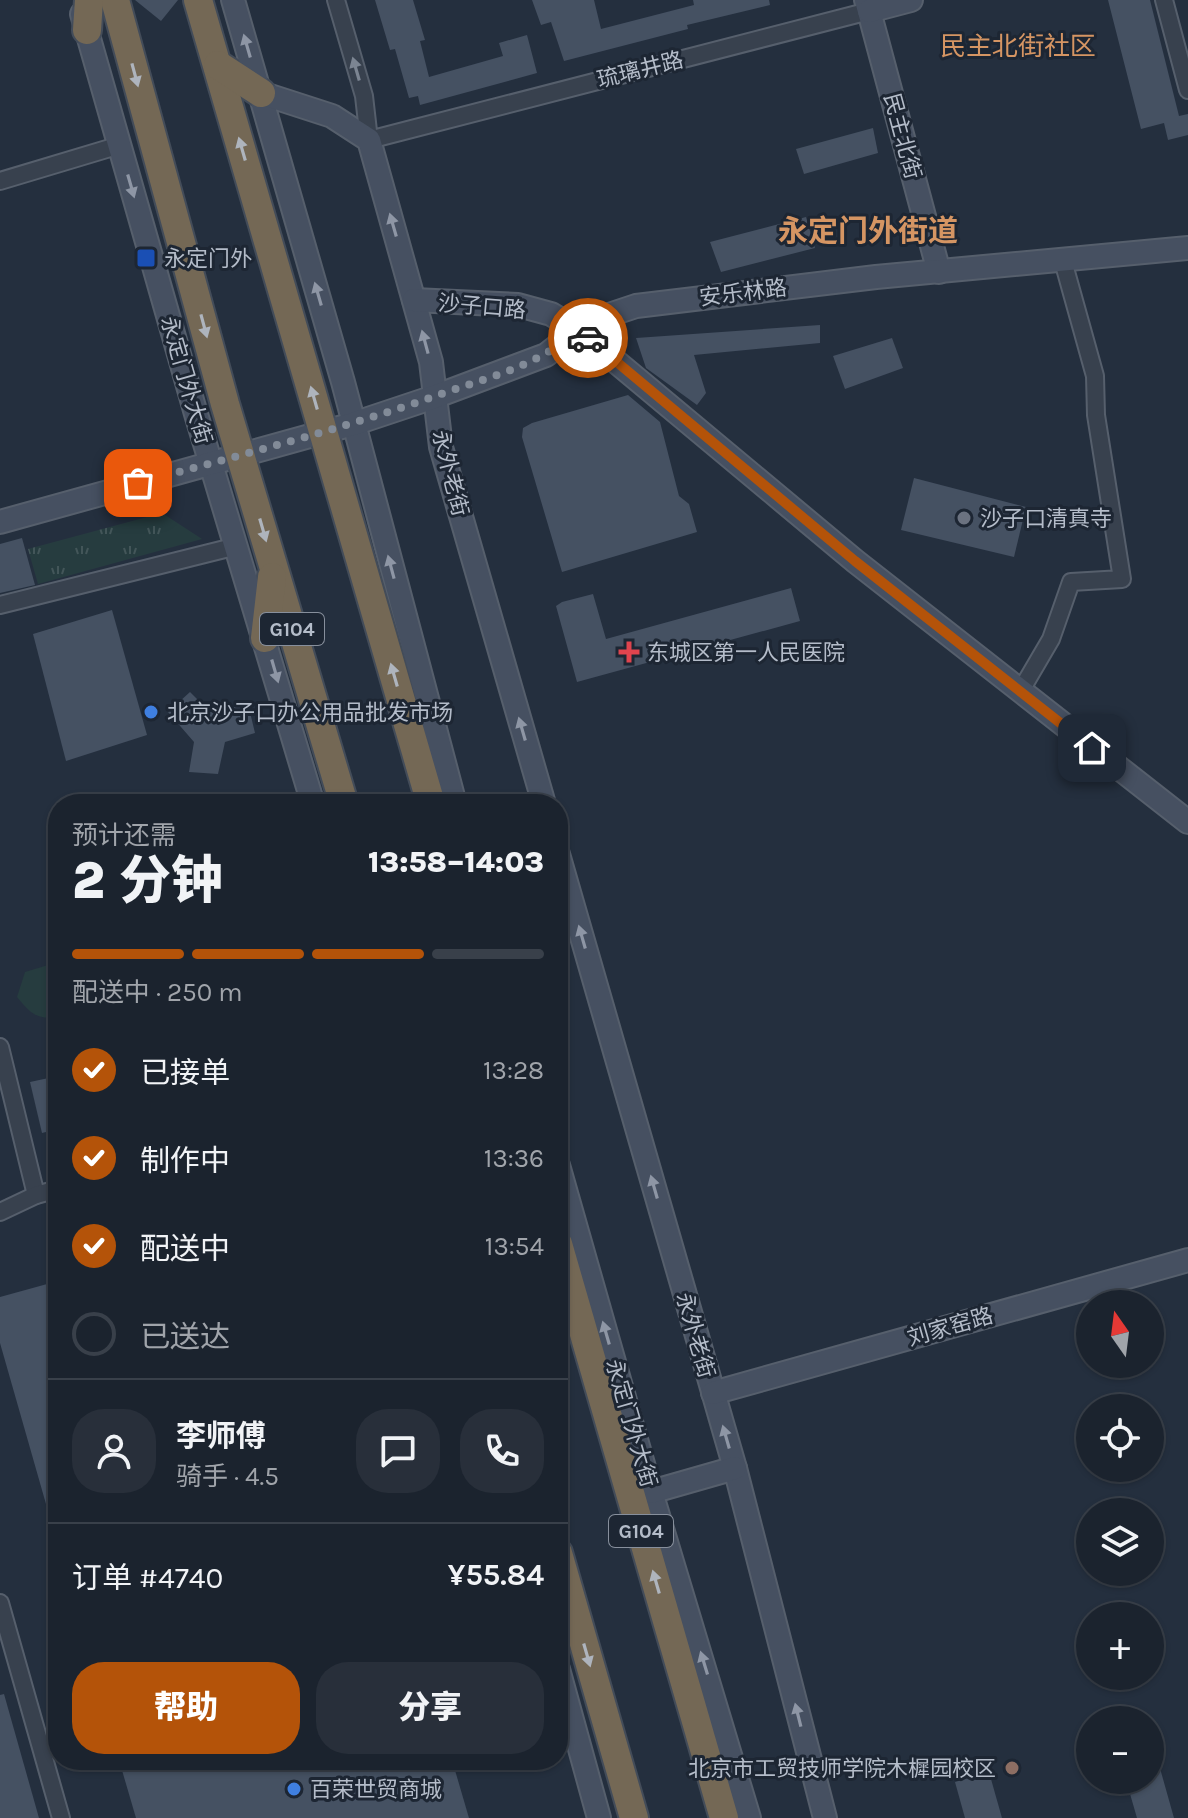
<!DOCTYPE html>
<html lang="zh">
<meta charset="utf-8">
<style>
body{margin:0;font-family:Karla,"Noto Sans SC",sans-serif;background:#282f3a;color:#f1f3f6;height:100vh;display:flex;flex-direction:column;font-size:30px;white-space:nowrap}
*{box-sizing:border-box;margin:0}
p{font-size:26px;color:#a0a4aa}
.icon{flex:none;width:44px;height:44px;fill:none;stroke:currentColor;stroke-width:2;stroke-linecap:round;stroke-linejoin:round}
.map{position:relative;flex:1;overflow:hidden}
.panel{position:absolute;left:48px;top:794px;width:520px;height:976px;display:flex;flex-direction:column;background:#1b232e;border-radius:32px;box-shadow:0 2px 6px #0004,0 0 0 2px #39404a}
.panel>*{flex:none}
.needle{width:52px;rotate:346deg}
.controls{position:absolute;left:1076px;top:1290px;display:grid;gap:16px}
.controls a{display:grid;place-items:center;width:88px;height:88px;border-radius:50%;background:#1b232e;box-shadow:0 2px 6px #0004,0 0 0 2px #39404a;font-size:40px}
.pin{position:absolute;display:grid;place-items:center;width:68px;height:68px;color:#fff;margin:-34px;border-radius:16px;box-shadow:0 4px 12px #0006}
.courier{position:absolute;display:grid;place-items:center;width:80px;height:80px;margin:-40px;border:6px solid #b45309;border-radius:50%;background:#fff;color:#222;box-shadow:0 2px 10px #0007}
.head em{font-style:normal;font-weight:800}
.head div{display:flex;flex-direction:column-reverse}
.head{display:flex;align-items:center;justify-content:space-between;height:136px;padding:0 24px}
h1{font-size:52px;font-weight:800;line-height:60px}
.bar{display:grid;grid-template-columns:repeat(4,1fr);gap:12px 8px;align-content:center;height:96px;padding:0 24px}
.bar i{height:10px;border-radius:6px;background:#39404a}
.bar .on{background:#b45309}
.bar p{grid-column:span 4}
.line{display:flex;align-items:center;gap:20px;padding:0 24px;border-top:2px solid #39404a}
.line div{flex:1}
.round{display:grid;place-items:center;flex:none;width:84px;height:84px;border-radius:32px;background:#282f3a}
ol{padding:0 24px;list-style:none}
li{display:flex;align-items:center;gap:24px;height:88px}
li p{margin-inline-start:auto}
li .icon{padding:8px;border-radius:50%;background:#b45309;color:#fff;stroke-width:4}
li:last-child{color:#a0a4aa}
li i{width:44px;height:44px;border:4px solid #39404a;border-radius:50%}
.primary-button{display:flex;gap:16px;margin-top:auto;padding:16px 24px}
.primary-button a{flex:1;height:92px;border-radius:32px;background:#b45309;color:#fff;font-size:32px;font-weight:800;line-height:92px;text-align:center}
.primary-button a+a{background:#282f3a;color:#f1f3f6}
.map>svg:first-child{display:block}
</style>
<div class="map">
<svg width="1188" height="1818" viewBox="0 0 1188 1818">
<defs>
<pattern id="grass-tufts" width="24" height="20" patternUnits="userSpaceOnUse" patternTransform="scale(2)"><rect width="24" height="20" fill="#263c3f"/><path d="M3 7l-1-3M5 7V3M7 7l1-3M15 17l-1-3M17 17v-4M19 17l1-3" fill="none" stroke="#435659"/></pattern>
</defs>
<rect width="100%" height="100%" fill="#242f3e"/>
<polygon fill="url(#grass-tufts)" points="162,513 202,539 38,584 28,549"/>
<path fill="#263c3f" d="M58 962V1016C37 1021 30 1013 17 997L25 972Z"/>
<g fill="#455162">
<polygon points="135,0 178,0 161,21"/>
<polygon points="375,0 413,0 425,40 420,41 429,77 503,56 499,43 527,35 537,73 420,105 418,96 409,98 395,49 390,50"/>
<polygon points="532,0 594,0 601,29 694,5 693,0 769,0 770,5 687,25 688,29 564,61 551,22 541,25"/>
<polygon points="1108,0 1150,0 1179,116 1188,114 1188,135 1168,140 1164,123 1141,129"/>
<polygon points="873,128 878,153 804,174 796,149"/>
<polygon points="806,217 815,248 721,272 710,242"/>
<polygon points="820,325 820,343 694,355 706,393 697,405 646,368 636,338"/>
<polygon points="892,338 903,368 845,389 833,356"/>
<polygon points="628,395 660,422 679,496 689,504 697,532 562,572 522,437 523,428 532,423"/>
<polygon points="914,478 1026,507 1014,557 901,530"/>
<polygon points="22,538 35,585 0,593 0,544"/>
<polygon points="791,588 800,621 577,682 556,606 562,602 593,594 606,639"/>
<polygon points="112,610 147,735 66,761 33,634"/>
<polygon points="190,692 210,712 248,704 255,733 225,742 218,774 189,772 194,742 168,712"/>
<polygon points="58,1076 58,1129 42,1133 30,1082"/>
<polygon points="58,1281 58,1531 54,1532 0,1343 0,1297"/>
<polygon points="4,1694 39,1818 0,1818 0,1695"/>
<polygon points="1154,1747 1174,1818 1137,1818 1126,1780 1150,1780 1150,1748"/>
<polygon points="119,1760 452,1760 469,1818 136,1818"/>
<polygon points="989,1772 1002,1818 965,1818 955,1782"/>
</g>
<g fill="none" stroke-linecap="round" stroke-linejoin="round">
<g stroke="#565f6c" stroke-width="20">
<g id="street">
<polyline points="336,0 364,96 369,140 869,11"/>
<polyline points="1164,0 1188,90"/>
<polyline points="0,181 120,145"/>
<polyline points="0,605 237,546"/>
<polyline points="1020,692 1051,639 1071,582 1122,579 1096,415 1095,376 1063,261"/>
<polyline points="0,1047 36,1195"/>
<polyline points="0,1212 36,1195 58,1189"/>
<polyline points="0,1603 61,1818"/>
</g>
</g>
<g stroke="#565f6c" stroke-width="26">
<g id="secondary">
<polyline points="233,0 343,382 455,804"/>
<polyline points="866,0 939,272"/>
<polyline points="869,11 911,0"/>
<polyline points="82,14 196,414 313,804"/>
<polyline points="261,93 332,116 369,140 431,362 441,447 544,804"/>
<polyline points="414,300 518,305 551,314 578,330 855,561 1188,822"/>
<polyline points="0,522 353,424 434,397 546,355 578,330 609,315 636,306 876,277 1188,248"/>
<polyline points="558,854 735,1468 825,1818"/>
<polyline points="558,1165 651,1492 749,1818"/>
<polyline points="713,1393 1188,1260"/>
<polyline points="651,1492 735,1468"/>
<polyline points="558,1669 599,1818"/>
</g>
</g>
<g stroke="#434c59" stroke-width="32">
<g id="highway">
<polyline points="115,0 225,404 344,804"/>
<polyline points="198,0 431,804"/>
<polyline points="87,30 89,0"/>
<polyline points="218,65 261,93"/>
<polyline points="265,638 272,577"/>
<polyline points="558,1244 724,1818"/>
<polyline points="558,1553 634,1818"/>
</g>
</g>
<use href="#street" stroke="#38414e" stroke-width="16"/>
<use href="#secondary" stroke="#465061" stroke-width="22"/>
<use href="#highway" stroke="#746855" stroke-width="28"/>
</g>
<defs><path id="oneway-solid" d="M-6-.8H1V-3.2L6.5 0L1 3.2V.8H-6Z" transform="scale(2)"/></defs>
<g fill="#8e96a5">
<use href="#oneway-solid" transform="translate(247 46) rotate(-106)"/>
<use href="#oneway-solid" transform="translate(131 186) rotate(74)"/>
<use href="#oneway-solid" transform="translate(393 225) rotate(-106)"/>
<use href="#oneway-solid" transform="translate(318 294) rotate(-106)"/>
<use href="#oneway-solid" transform="translate(425 342) rotate(-105)"/>
<use href="#oneway-solid" transform="translate(391 567) rotate(-105)"/>
<use href="#oneway-solid" transform="translate(275 671) rotate(74)"/>
<use href="#oneway-solid" transform="translate(522 729) rotate(-106)"/>
<use href="#oneway-solid" transform="translate(582 937) rotate(-106)"/>
<use href="#oneway-solid" transform="translate(654 1187) rotate(-106)"/>
<use href="#oneway-solid" transform="translate(606 1333) rotate(-106)"/>
<use href="#oneway-solid" transform="translate(726 1437) rotate(-106)"/>
<use href="#oneway-solid" transform="translate(704 1663) rotate(-107)"/>
<use href="#oneway-solid" transform="translate(798 1715) rotate(-104)"/>
</g>
<use fill="#7c8592" href="#oneway-solid" transform="translate(356 69) rotate(-106)"/>
<g fill="#aeb4bd">
<use href="#oneway-solid" transform="translate(135 75) rotate(75)"/>
<use href="#oneway-solid" transform="translate(242 149) rotate(-106)"/>
<use href="#oneway-solid" transform="translate(204 326) rotate(75)"/>
<use href="#oneway-solid" transform="translate(314 398) rotate(-106)"/>
<use href="#oneway-solid" transform="translate(263 530) rotate(74)"/>
<use href="#oneway-solid" transform="translate(394 675) rotate(-106)"/>
<use href="#oneway-solid" transform="translate(656 1582) rotate(-106)"/>
<use href="#oneway-solid" transform="translate(587 1655) rotate(74)"/>
</g>
<g fill="none" stroke-linecap="round" stroke-linejoin="round">
<path stroke="#828b98" stroke-width="8" stroke-dasharray="0 14.4" d="M138 483C241 455 346 428 447 392 494 376 541 364 578 330L588 338"/>
<polyline stroke="#b45309" stroke-width="10" points="588,338 855,561 1092,748"/>
</g>
<rect fill="#1a4fb4" stroke="#1d2633" stroke-width="3" x="136" y="248" width="20" height="20" rx="4"/>
<circle fill="#6b7280" stroke="#1d2633" stroke-width="3" cx="964" cy="518" r="8"/>
<path fill="#e0444e" stroke="#1d2633" stroke-width="3" d="M625 640h8v8h8v8h-8v8h-8v-8h-8v-8h8z"/>
<g fill="#3f7fe0" stroke="#1d2633" stroke-width="3">
<circle cx="151" cy="712" r="8"/>
<circle cx="294" cy="1789" r="8"/>
</g>
<circle fill="#8d6e63" stroke="#1d2633" stroke-width="3" cx="1012" cy="1768" r="8"/>
<g text-anchor="middle" stroke-width="6" stroke-linejoin="round" paint-order="stroke">
<g fill="#1d2633" stroke="#878f9c" stroke-width="2">
<rect x="260" y="613" width="64" height="32" rx="6"/>
<rect x="609" y="1515" width="64" height="32" rx="6"/>
</g>
<g font-size="20" font-weight="bold" fill="#b4bcc9">
<text x="292" y="636">G104</text>
<text x="641" y="1538">G104</text>
</g>
<g font-size="22" fill="#b4bcc9" stroke="#1d2633">
<text transform="translate(640 69) rotate(-14)" y="8">琉璃井路</text>
<text transform="translate(903 136) rotate(75)" y="8">民主北街</text>
<text transform="translate(743 292) rotate(-7)" y="8">安乐林路</text>
<text transform="translate(482 306) rotate(5)" y="8">沙子口路</text>
<text transform="translate(187 380) rotate(74)" y="8">永定门外大街</text>
<text transform="translate(451 473) rotate(76)" y="8">永外老街</text>
<text transform="translate(950 1326) rotate(-16)" y="8">刘家窑路</text>
<text transform="translate(696 1335) rotate(74)" y="8">永外老街</text>
<text transform="translate(632 1423) rotate(74)" y="8">永定门外大街</text>
</g>
<g font-size="22" fill="#b4bcc9" stroke="#1d2633" text-anchor="start">
<text x="164" y="266">永定门外</text>
<text x="980" y="526">沙子口清真寺</text>
<text x="647" y="660">东城区第一人民医院</text>
<text x="167" y="720">北京沙子口办公用品批发市场</text>
<text x="996" y="1776" text-anchor="end">北京市工贸技师学院木樨园校区</text>
<text x="310" y="1797">百荣世贸商城</text>
</g>
<g font-size="26" fill="#d59563" stroke="#1d2633">
<text x="1018" y="55">民主北街社区</text>
</g>
<g font-size="30" font-weight="bold" fill="#d59563" stroke="#1d2633">
<text x="868" y="241">永定门外街道</text>
</g>
</g>
</svg>
<div class="controls">
<a><svg class="needle" viewBox="-14 -14 28 28"><path d="M0-13l5 13h-10z" fill="#e53935"/><path d="M0 13l5-13h-10z" fill="#a0a4aa"/></svg></a>
<a><svg class="icon" aria-label="locate" viewBox="0 0 24 24"><circle cx="12" cy="12" r="6"/><path d="M12 2v4M12 18v4M2 12h4M18 12h4"/></svg></a>
<a><svg class="icon" aria-label="layers" viewBox="0 0 24 24"><path d="M12 4l9 5-9 5-9-5zM3 14l9 5 9-5"/></svg></a>
<a>+</a>
<a>−</a>
</div>
<div class="pin" style="left:138px;top:483px;background:#ea580c"><svg class="icon" aria-label="bag" viewBox="0 0 24 24"><path d="M5 8h14l-1 12H6zM9 8a3 3 0 0 1 6 0"/></svg></div>
<div class="pin" style="left:1092px;top:748px;background:#1f2937"><svg class="icon" aria-label="home" viewBox="0 0 24 24"><path d="M3 11l9-7 9 7M6 9v11h12V9"/></svg></div>
<div class="courier" style="left:588px;top:338px"><svg class="icon" aria-label="car" viewBox="0 0 24 24"><path d="M5 17H2v-5l4-1 3-4h7l3 4 3 1v5h-3M9 17h6M6 11h13"/><circle cx="7" cy="17" r="2"/><circle cx="17" cy="17" r="2"/></svg></div>
<section class="panel">
<div class="head"><div><h1>2 分钟</h1><p>预计还需</p></div><em>13:58–14:03</em></div>
<div class="bar"><i class="on"></i><i class="on"></i><i class="on"></i><i></i><p>配送中 · 250 m</p></div>
<ol>
<li><svg class="icon" aria-label="check" viewBox="0 0 24 24"><path d="M5 12l5 5 9-10"/></svg>已接单<p>13:28</p></li>
<li><svg class="icon" aria-label="check" viewBox="0 0 24 24"><path d="M5 12l5 5 9-10"/></svg>制作中<p>13:36</p></li>
<li><svg class="icon" aria-label="check" viewBox="0 0 24 24"><path d="M5 12l5 5 9-10"/></svg>配送中<p>13:54</p></li>
<li><i></i>已送达</li>
</ol>
<div class="line" style="height:144px"><a class="round"><svg class="icon" aria-label="person" viewBox="0 0 24 24"><circle cx="12" cy="8" r="4"/><path d="M4 21q1-7 8-7t8 7"/></svg></a><div><b>李师傅</b><p>骑手 · 4.5</p></div><a class="round"><svg class="icon" aria-label="chat" viewBox="0 0 24 24"><path d="M4 5h16v11H9l-5 4z"/></svg></a><a class="round"><svg class="icon" aria-label="phone" viewBox="0 0 24 24"><path d="M5 4h4l2 5-3 2q2 4 5 5l2-3 5 2v4C11 20 4 13 5 4z"/></svg></a></div>
<div class="line" style="height:104px"><div>订单 #4740</div><b>¥55.84</b></div>
<div class="primary-button"><a>帮助</a><a>分享</a></div>
</section>
</div>
